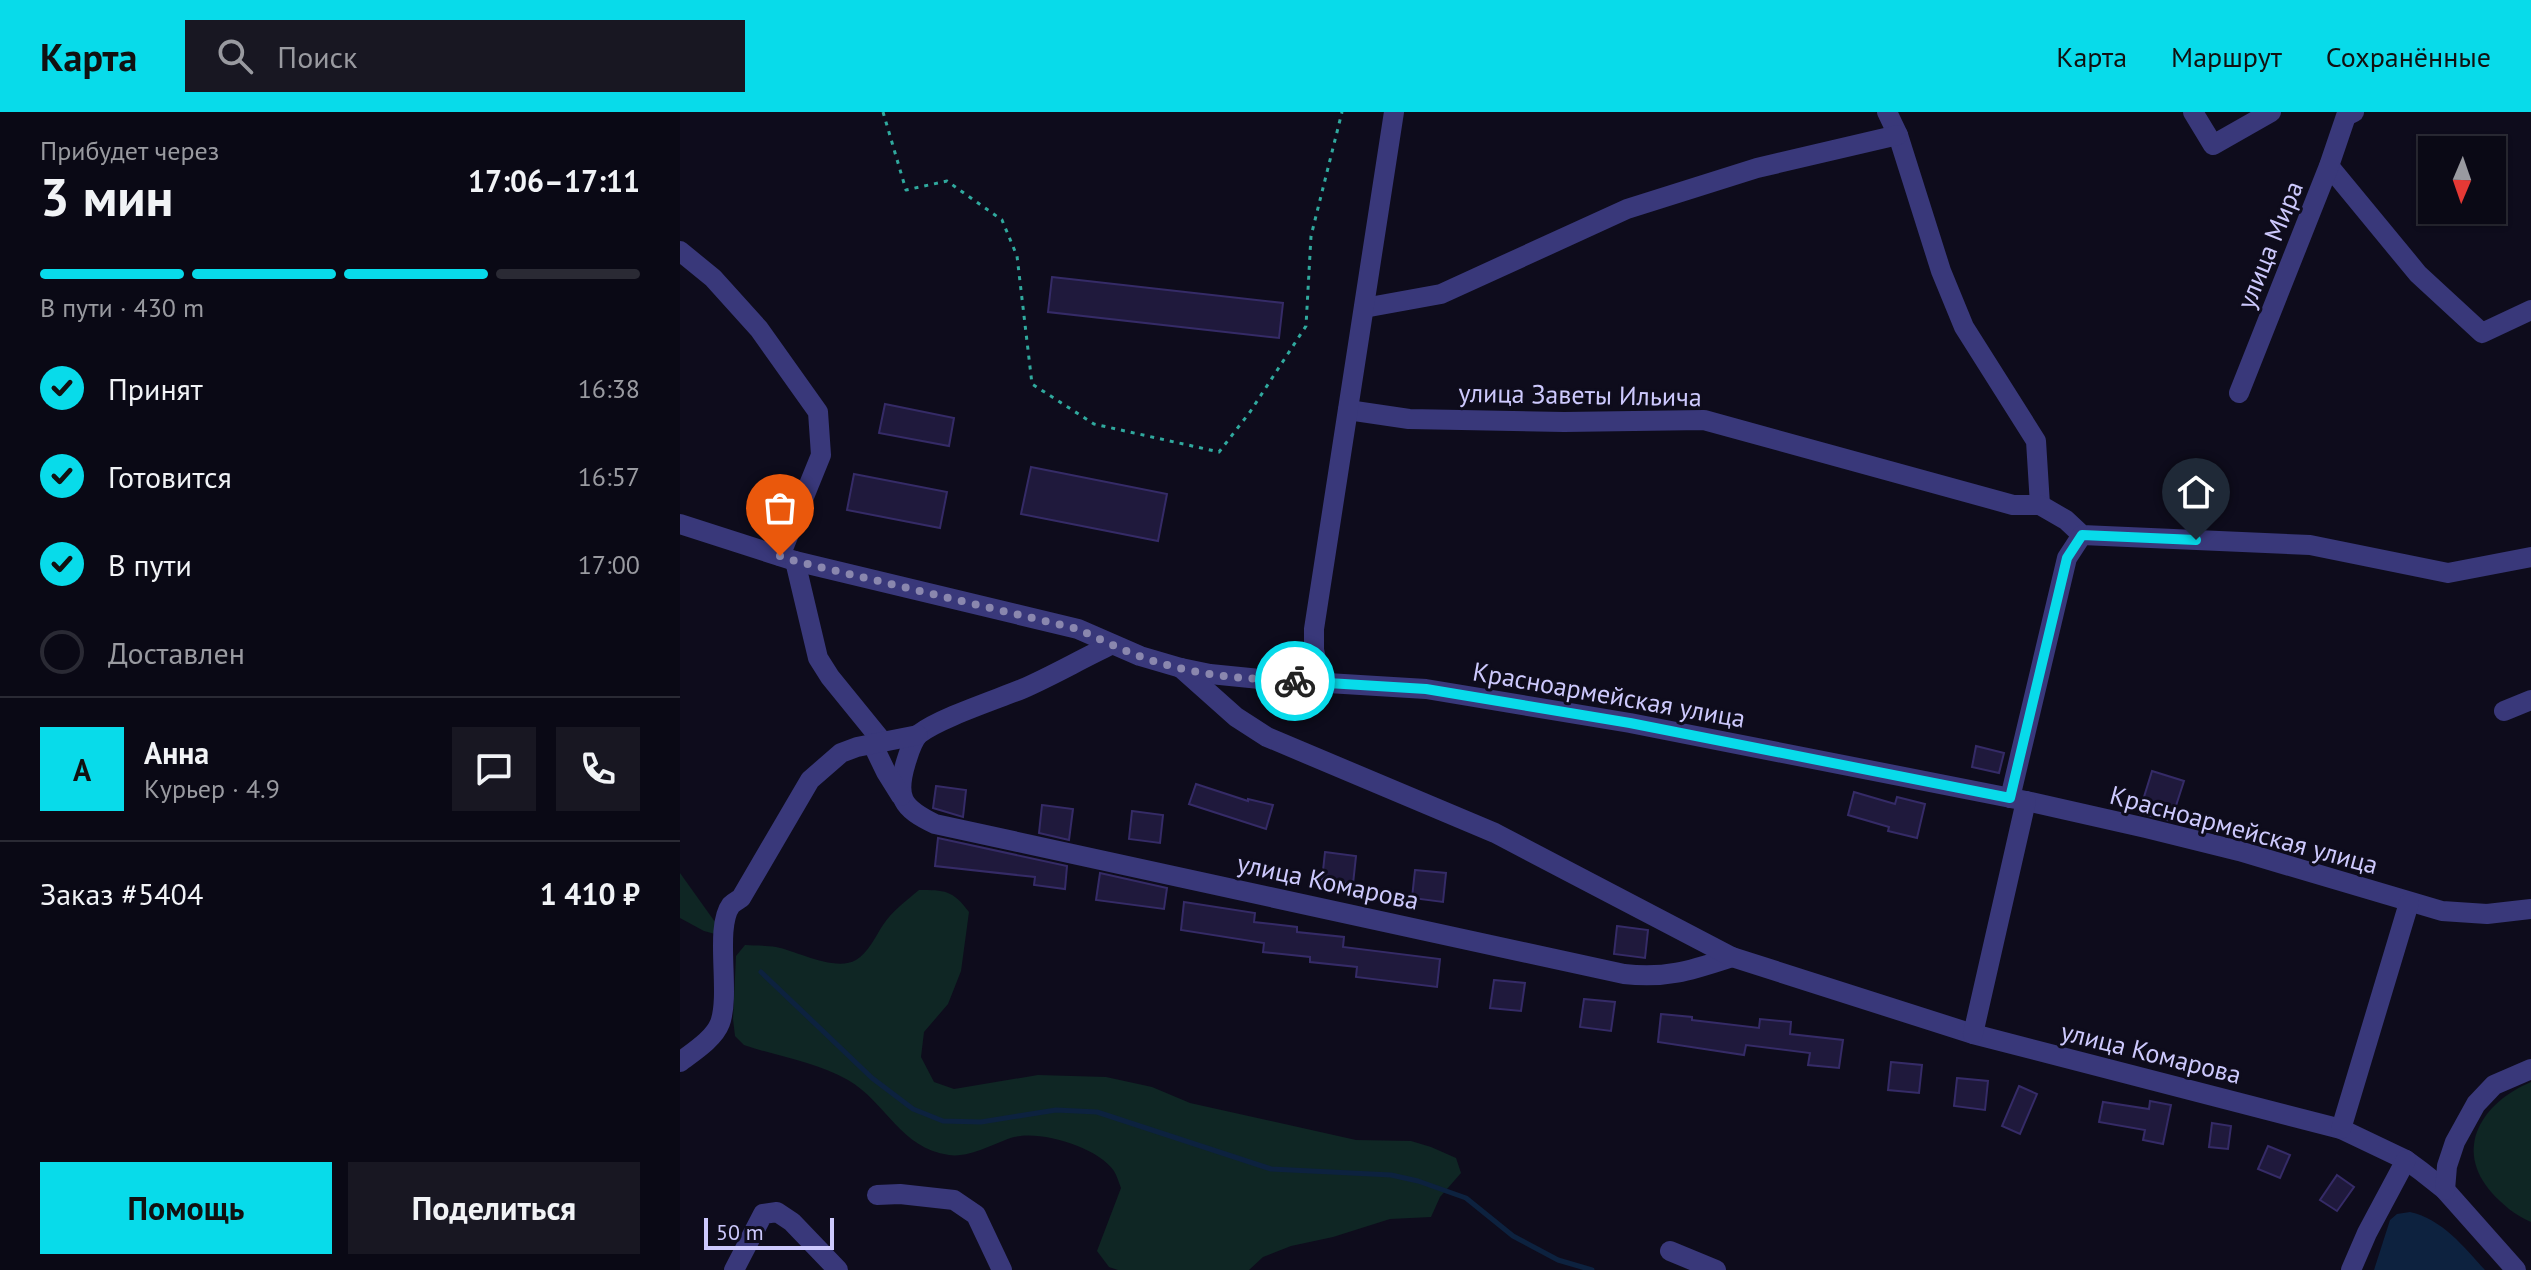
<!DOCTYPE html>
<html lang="ru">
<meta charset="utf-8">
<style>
body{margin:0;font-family:"PT Sans",sans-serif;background:#181722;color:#f1f3f6;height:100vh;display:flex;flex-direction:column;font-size:30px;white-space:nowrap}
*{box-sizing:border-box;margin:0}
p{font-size:26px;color:#999aa0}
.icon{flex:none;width:44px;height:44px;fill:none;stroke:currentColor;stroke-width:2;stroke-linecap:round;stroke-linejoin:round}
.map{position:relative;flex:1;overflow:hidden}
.drawer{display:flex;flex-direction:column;background:#0a0915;width:680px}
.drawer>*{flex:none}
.needle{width:52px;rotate:182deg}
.fabs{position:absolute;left:1738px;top:24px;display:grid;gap:16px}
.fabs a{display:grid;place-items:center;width:88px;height:88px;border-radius:0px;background:#0a0915;box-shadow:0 2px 6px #0004,0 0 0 2px #2a2a34;font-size:40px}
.scale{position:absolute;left:24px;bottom:20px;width:130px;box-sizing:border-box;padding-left:8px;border:4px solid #cdc9fd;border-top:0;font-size:22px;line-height:28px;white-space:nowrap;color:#cdc9fd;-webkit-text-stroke:6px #0e0c1c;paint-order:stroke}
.pin{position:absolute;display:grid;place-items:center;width:68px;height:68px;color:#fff;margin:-82px -34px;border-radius:50% 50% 50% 0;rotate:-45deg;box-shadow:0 0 8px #0007}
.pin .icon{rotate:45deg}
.courier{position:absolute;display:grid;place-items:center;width:80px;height:80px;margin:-40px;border:6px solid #08dbea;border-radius:50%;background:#fff;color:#222;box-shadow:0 2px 10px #0007}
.overview em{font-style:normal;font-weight:700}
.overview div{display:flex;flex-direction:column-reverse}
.overview{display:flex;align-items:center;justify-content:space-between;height:136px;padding:0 40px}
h1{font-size:52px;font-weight:700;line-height:60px}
.bar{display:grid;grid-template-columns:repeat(4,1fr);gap:12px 8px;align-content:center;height:96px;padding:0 40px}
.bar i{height:10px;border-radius:6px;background:#2a2a34}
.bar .on{background:#08dbea}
.bar p{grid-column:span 4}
.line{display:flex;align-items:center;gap:20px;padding:0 40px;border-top:2px solid #2a2a34}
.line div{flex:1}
.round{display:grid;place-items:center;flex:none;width:84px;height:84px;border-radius:0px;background:#181722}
ol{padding:0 40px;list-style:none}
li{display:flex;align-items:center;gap:24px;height:88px}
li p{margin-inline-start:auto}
li .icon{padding:8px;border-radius:50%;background:#08dbea;color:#111;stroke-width:4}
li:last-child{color:#999aa0}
li i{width:44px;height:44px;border:4px solid #2a2a34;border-radius:50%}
.action{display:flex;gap:16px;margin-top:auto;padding:16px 40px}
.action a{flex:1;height:92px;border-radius:0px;background:#08dbea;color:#111;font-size:32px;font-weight:700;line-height:92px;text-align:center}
.action a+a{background:#181722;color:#f1f3f6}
header{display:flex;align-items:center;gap:48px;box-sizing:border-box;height:112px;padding:0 40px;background:#08dbea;color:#111}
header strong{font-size:38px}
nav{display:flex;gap:44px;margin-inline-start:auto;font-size:28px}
.search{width:560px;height:72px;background:#181722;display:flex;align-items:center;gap:20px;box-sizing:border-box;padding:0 28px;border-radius:0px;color:#999aa0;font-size:30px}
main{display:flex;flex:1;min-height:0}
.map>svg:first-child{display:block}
</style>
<header>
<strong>Карта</strong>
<div class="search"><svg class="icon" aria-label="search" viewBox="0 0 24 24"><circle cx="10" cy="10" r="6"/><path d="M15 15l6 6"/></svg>Поиск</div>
<nav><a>Карта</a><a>Маршрут</a><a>Сохранённые</a></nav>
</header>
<main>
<section class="drawer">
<div class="overview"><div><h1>3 мин</h1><p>Прибудет через</p></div><em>17:06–17:11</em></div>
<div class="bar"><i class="on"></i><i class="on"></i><i class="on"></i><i></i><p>В пути · 430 m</p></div>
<ol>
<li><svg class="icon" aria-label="check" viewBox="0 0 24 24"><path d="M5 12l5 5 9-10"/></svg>Принят<p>16:38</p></li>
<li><svg class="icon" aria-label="check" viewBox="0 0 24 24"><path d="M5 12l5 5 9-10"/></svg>Готовится<p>16:57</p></li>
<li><svg class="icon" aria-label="check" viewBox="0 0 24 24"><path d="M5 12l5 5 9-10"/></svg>В пути<p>17:00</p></li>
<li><i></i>Доставлен</li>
</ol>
<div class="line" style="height:144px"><b class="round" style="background:#08dbea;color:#111">А</b><div><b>Анна</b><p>Курьер · 4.9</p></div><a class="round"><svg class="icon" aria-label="chat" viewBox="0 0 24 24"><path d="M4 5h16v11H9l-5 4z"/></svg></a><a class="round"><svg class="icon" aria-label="phone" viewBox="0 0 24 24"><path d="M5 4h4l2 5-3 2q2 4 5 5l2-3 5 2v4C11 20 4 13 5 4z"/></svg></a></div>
<div class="line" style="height:104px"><div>Заказ #5404</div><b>1 410 ₽</b></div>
<div class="action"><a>Помощь</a><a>Поделиться</a></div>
</section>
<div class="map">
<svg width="1851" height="1158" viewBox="0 0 1851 1158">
<rect width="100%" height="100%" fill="#0e0c1c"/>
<g fill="#0f2624">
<polygon points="0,761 35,810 35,822 24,819 0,806"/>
<path d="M239 778C264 778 273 778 289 800L281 859 268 892 244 920 241 945 254 970 274 977 358 963 426 965 472 975 510 991 676 1028 731 1029 751 1035 776 1046 781 1061 760 1085 751 1105 710 1107 653 1125 611 1134 583 1145 569 1158H438L429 1155 417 1139 441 1076C439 1071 437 1064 434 1059 418 1035 361 1018 334 1025 314 1031 290 1046 269 1043 220 1036 207 991 168 968 136 950 99 945 64 933L55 924 53 907 56 844 65 833C75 834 86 833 96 835 117 839 155 860 176 848 189 840 195 825 203 813 212 799 226 789 239 778Z"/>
<path d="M1851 970V1110C1835 1103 1823 1093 1812 1081 1772 1036 1803 990 1851 970Z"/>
</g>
<path fill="#0d223f" d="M1730 1100C1762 1107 1784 1135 1805 1158H1694L1710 1108 1717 1102Z"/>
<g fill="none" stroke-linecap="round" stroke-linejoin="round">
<polyline stroke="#0d223f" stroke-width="5" points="81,860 192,966 233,997 263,1009 301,1010 376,998 417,1000 591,1057 711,1063 738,1069 786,1086 833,1124 878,1148 912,1158"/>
</g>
<g fill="#1f193c" stroke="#352b67" stroke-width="2">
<polygon points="372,165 603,191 599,226 368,200"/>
<polygon points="205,292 274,306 269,334 199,321"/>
<polygon points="351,355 487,382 478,429 341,402"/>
<polygon points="174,362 267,380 260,416 167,398"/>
<polygon points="1296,634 1324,641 1319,661 1292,655"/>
<polygon points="1472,659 1504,669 1491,709 1459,701"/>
<polygon points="516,672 568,689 568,687 593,693 586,717 509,692"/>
<polygon points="256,674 286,678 283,705 253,696"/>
<polygon points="1174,680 1215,692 1217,685 1245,692 1237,726 1208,719 1209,715 1168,703"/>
<polygon points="362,693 393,697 389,728 359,721"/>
<polygon points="452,699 483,703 480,731 449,727"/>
<polygon points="258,726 387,754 385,777 354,773 355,765 255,754"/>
<polygon points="645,740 676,744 673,772 642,768"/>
<polygon points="735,758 766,761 763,790 732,786"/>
<polygon points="420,761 487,776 484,797 416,788"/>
<polygon points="504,790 575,801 574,810 617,815 617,820 664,825 663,835 760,847 757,875 676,865 677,855 630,850 630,845 583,840 584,831 501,818"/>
<polygon points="937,814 968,818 965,846 934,842"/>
<polygon points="814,868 845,871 841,899 810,896"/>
<polygon points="904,887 935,890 931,919 900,915"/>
<polygon points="981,902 1012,905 1012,908 1079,916 1080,907 1111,910 1110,922 1163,928 1159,956 1128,953 1130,941 1066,933 1064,943 978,930"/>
<polygon points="1211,950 1242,953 1239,981 1208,978"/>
<polygon points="1277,966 1308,969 1305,998 1274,994"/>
<polygon points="1339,974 1357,982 1340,1022 1322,1014"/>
<polygon points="1470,989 1491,993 1483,1032 1463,1028 1465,1018 1419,1010 1423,990 1469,997"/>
<polygon points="1532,1011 1551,1014 1548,1037 1529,1035"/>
<polygon points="1588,1034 1610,1043 1600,1066 1578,1057"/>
<polygon points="1657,1063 1674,1075 1657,1099 1640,1088"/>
</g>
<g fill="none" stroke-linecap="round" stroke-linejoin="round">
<polyline stroke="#30a99e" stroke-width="3" stroke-dasharray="4 6" stroke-linecap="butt" points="203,0 226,78 267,69 322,108 337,144 352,272 414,312 539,340 570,300 626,214 631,124 662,0"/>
<g stroke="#39387a" stroke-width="20">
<polyline points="1207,0 1218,23 1261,159 1284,215 1356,329 1360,393"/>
<polyline points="1513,0 1533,33 1591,0"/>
<polyline points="1649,54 1738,162 1802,221 1851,198"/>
<polyline points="0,139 33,166 79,217 138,300 141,343 100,444"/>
<polyline points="684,196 761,182 947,97 1077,56 1218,23"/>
<polyline points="1559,281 1649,54 1666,4 1674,0"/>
<polyline points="668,298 729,307 884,310 1024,308 1333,393 1360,393 1386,408 1402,423 1630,433 1768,461 1851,445"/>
<polyline points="0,412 115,449 398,517 460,544 501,556 530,562 580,567 746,577 950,611 1346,689 1466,716 1559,739 1762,799 1807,802 1851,797"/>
<polyline points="115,449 138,546 150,565 202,629"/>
<path d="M431 533C401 547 372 564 342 577 315 588 260 606 239 622 232 629 229 641 226 650 215 686 222 696 255 712L944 862C987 867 1012 858 1052 845"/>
<polyline points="501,556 556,605 587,625 815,721 1052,845 1293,922 1661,1017 1726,1048 1741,1059 1765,1078 1836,1158"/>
<polyline points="641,570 634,538 634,517 714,0"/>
<polyline points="1824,599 1851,588"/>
<polyline points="192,631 206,660 221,684"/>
<polyline points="1330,686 1387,446 1402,423"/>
<polyline points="1293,922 1346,689"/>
<path d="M0 950C13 940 34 927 40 911 51 881 34 816 51 793 54 790 58 788 61 786L130 668 161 641 177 635 238 623"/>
<polyline points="1661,1017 1729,791"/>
<polyline points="1765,1078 1767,1054 1775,1030 1796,992 1814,973 1851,957"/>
<polyline points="197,1083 220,1082 274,1088 296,1103 322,1158"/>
<polyline points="990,1139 1036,1158"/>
<polyline points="54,1158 83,1102 97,1100 112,1110 158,1158"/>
<polyline points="1671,1158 1687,1121 1726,1048"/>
</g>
</g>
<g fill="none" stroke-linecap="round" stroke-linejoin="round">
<path stroke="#8a87ae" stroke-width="8" stroke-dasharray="0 14.4" d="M100 444 115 449 398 517C428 531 458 546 491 554 531 565 574 567 615 569"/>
<polyline stroke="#08dbea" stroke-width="10" points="615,569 746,577 950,611 1330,686 1387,446 1402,423 1516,428"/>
</g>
<g text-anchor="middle" stroke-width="6" stroke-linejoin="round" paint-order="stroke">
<g font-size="26" fill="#cdc9fd" stroke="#0e0c1c">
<text transform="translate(1590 133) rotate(-68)" y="9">улица Мира</text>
<text transform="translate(900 283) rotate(1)" y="9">улица Заветы Ильича</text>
<text transform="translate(929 583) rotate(10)" y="9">Красноармейская улица</text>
<text transform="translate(1564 718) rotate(15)" y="9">Красноармейская улица</text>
<text transform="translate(648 770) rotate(12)" y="9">улица Комарова</text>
<text transform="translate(1471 941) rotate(14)" y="9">улица Комарова</text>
</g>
</g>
</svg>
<div class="fabs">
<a><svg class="needle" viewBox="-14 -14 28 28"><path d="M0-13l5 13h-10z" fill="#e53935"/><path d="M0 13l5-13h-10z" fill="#999aa0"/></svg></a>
</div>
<div class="scale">50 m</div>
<div class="pin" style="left:100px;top:444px;background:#ea580c"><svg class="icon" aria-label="bag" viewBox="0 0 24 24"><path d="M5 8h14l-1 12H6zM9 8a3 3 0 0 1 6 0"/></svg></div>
<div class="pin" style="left:1516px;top:428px;background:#1f2937"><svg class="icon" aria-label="home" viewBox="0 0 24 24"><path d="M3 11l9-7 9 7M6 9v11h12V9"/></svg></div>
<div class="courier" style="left:615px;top:569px"><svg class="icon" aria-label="bike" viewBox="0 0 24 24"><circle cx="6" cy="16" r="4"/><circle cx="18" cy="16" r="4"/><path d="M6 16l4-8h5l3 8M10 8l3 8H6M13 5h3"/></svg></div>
</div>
</main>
